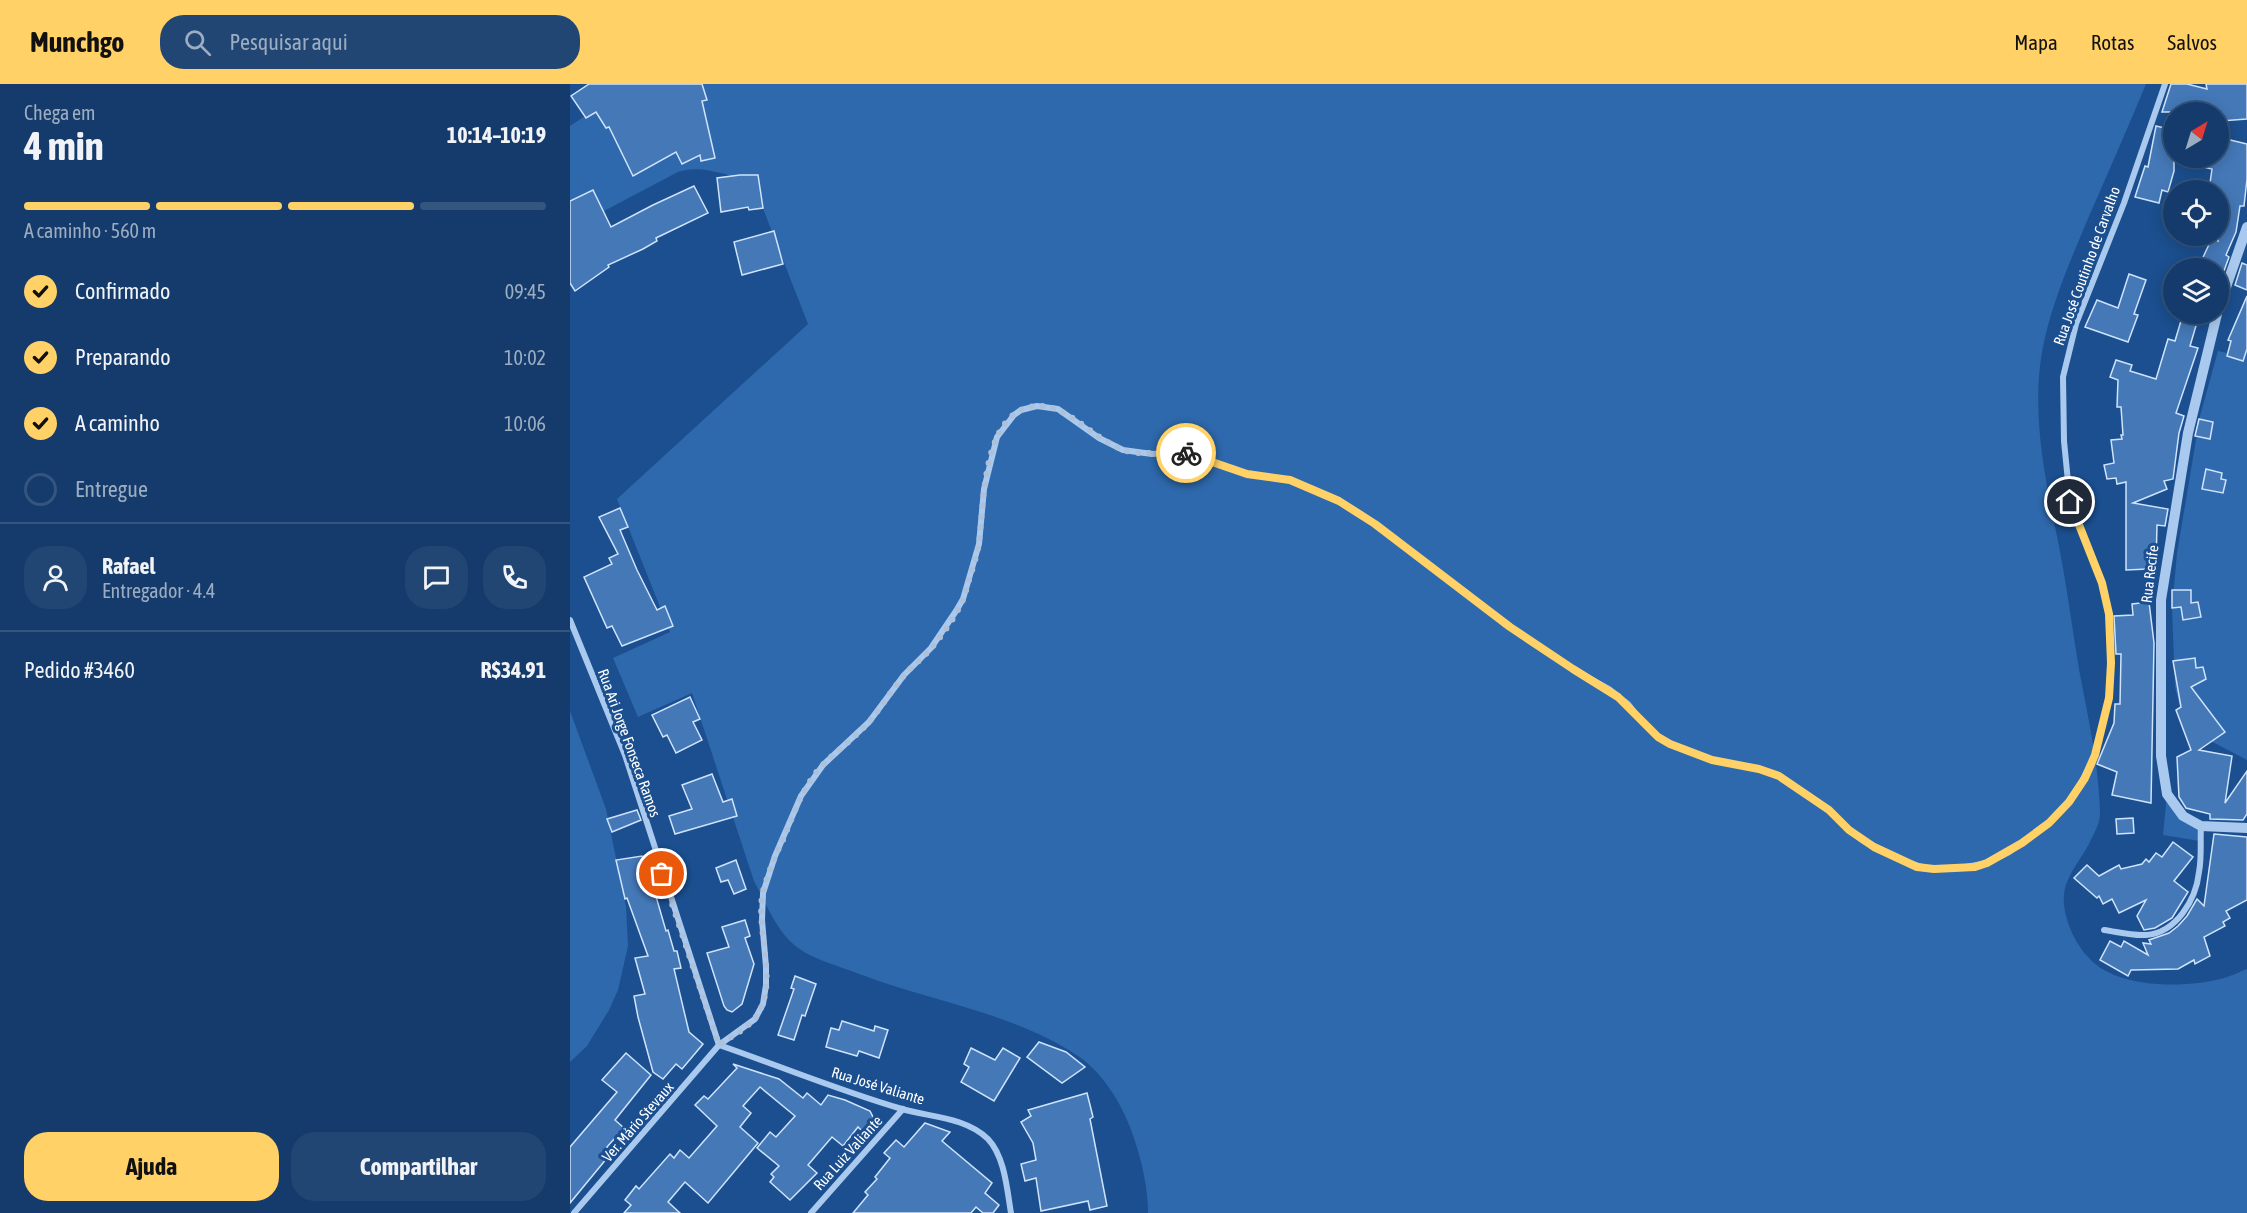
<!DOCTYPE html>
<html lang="pt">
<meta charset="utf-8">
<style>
body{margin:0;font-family:"Asap Condensed",sans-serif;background:#214673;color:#f1f3f6;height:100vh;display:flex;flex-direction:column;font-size:22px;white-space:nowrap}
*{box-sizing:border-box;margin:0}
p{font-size:20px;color:#9dadc1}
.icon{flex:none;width:33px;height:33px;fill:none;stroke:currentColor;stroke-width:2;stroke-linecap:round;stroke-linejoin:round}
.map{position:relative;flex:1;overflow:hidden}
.side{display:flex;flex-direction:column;background:#143b6b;width:570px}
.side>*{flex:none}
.needle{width:39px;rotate:38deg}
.tools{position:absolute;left:1593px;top:18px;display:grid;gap:12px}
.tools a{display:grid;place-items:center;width:66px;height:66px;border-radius:50%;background:#143b6b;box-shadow:0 3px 15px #0003,0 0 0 2px #33557e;font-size:30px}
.pin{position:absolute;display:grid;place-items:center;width:51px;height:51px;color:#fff;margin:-26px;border:3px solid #fff;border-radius:50%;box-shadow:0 2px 6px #0007}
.courier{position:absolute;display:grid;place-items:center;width:60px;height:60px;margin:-30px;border:4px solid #ffd166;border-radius:50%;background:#fff;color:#222;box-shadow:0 2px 8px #0007}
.summary em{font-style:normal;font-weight:700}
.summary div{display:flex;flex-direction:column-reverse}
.summary{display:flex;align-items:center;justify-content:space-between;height:102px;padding:0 24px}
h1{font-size:39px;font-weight:700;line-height:45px}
.bar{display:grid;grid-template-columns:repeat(4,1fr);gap:9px 6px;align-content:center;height:72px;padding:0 24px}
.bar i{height:8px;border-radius:4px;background:#33557e}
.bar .active{background:#ffd166}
.bar p{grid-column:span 4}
.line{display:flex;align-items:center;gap:15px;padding:0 24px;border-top:2px solid #33557e}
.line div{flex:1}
.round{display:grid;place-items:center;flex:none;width:63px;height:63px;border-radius:24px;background:#214673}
ol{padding:0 24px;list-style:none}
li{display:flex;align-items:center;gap:18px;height:66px}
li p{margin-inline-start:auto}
li .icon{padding:6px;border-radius:50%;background:#ffd166;color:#111;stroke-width:4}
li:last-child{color:#9dadc1}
li i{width:33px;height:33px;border:3px solid #33557e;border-radius:50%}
.cta{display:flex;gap:12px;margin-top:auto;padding:12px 24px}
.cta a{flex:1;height:69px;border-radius:24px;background:#ffd166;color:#111;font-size:24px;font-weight:700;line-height:69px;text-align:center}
.cta a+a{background:#214673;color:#f1f3f6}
header{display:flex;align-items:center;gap:36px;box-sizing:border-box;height:84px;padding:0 30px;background:#ffd166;color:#111}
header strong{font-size:28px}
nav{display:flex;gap:33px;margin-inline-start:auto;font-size:21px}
.search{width:420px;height:54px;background:#214673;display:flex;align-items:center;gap:15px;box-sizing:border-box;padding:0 21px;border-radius:24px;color:#9dadc1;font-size:22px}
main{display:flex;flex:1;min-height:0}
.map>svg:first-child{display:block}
</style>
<header>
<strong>Munchgo</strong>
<div class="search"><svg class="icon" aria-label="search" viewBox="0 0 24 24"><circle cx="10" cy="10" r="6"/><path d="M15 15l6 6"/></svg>Pesquisar aqui</div>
<nav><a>Mapa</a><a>Rotas</a><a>Salvos</a></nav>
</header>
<main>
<section class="side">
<div class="summary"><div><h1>4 min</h1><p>Chega em</p></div><em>10:14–10:19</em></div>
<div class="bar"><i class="active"></i><i class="active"></i><i class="active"></i><i></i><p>A caminho · 560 m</p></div>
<ol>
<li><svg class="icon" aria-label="check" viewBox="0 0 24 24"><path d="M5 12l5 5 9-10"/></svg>Confirmado<p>09:45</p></li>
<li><svg class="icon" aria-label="check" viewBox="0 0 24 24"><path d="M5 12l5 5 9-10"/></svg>Preparando<p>10:02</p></li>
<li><svg class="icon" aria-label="check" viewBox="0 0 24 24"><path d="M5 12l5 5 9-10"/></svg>A caminho<p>10:06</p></li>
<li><i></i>Entregue</li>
</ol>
<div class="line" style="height:108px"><a class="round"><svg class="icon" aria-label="person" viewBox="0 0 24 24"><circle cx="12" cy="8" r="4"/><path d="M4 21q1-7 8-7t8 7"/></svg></a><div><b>Rafael</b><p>Entregador · 4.4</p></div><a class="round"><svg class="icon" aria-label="chat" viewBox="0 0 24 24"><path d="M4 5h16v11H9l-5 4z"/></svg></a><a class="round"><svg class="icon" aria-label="phone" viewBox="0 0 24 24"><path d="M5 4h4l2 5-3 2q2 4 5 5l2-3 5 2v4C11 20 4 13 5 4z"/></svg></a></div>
<div class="line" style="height:78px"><div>Pedido #3460</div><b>R$34.91</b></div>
<div class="cta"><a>Ajuda</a><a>Compartilhar</a></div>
</section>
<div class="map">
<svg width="1677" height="1129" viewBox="0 0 1677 1129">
<rect width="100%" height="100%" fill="#1b4f8f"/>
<g fill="#2e69ad">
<path d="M63 0H1576C1558 43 1539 87 1520 130 1501 175 1481 220 1472 268 1461 332 1476 399 1489 462 1497 503 1502 544 1509 585 1518 633 1529 681 1530 730 1530 740 1523 751 1519 760 1512 773 1502 785 1497 798 1487 821 1502 856 1518 873 1543 903 1606 904 1641 897 1654 895 1665 890 1677 885V1129H578C578 1103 572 1079 564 1054 554 1024 535 990 508 972 444 929 363 918 292 891 272 883 237 874 222 859 205 843 195 818 184 797L122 609 68 633 43 574 100 548 47 415 238 240 183 99C159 92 133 80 108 88L15 137 0 148V42Z"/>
<polygon points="1677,246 1677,676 1633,653 1612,631 1605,603 1602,524 1607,469 1630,332 1648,267 1666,271"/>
<polygon points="0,627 36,725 56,823 58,862 48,906 39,926 17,962 0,978"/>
<polygon points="1597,710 1630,742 1630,757 1593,751"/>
</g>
<g fill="#4478b7" stroke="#cfe3fa" stroke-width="1.5">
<polygon points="19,0 132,0 137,16 132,17 145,74 131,77 130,71 112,80 106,68 63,92 39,43 36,44 26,28 16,34 1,12"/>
<polygon points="1601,0 1617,0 1637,5 1636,0 1677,0 1677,35 1651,37 1650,28 1592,28"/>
<polygon points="1586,42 1604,46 1604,87 1598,108 1592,106 1589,119 1565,113 1575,82 1578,83"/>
<polygon points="1652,54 1677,60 1677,95 1674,122 1670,122 1666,148 1656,171 1659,173 1651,195 1648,194 1648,184 1628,184 1642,154 1648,157 1648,106 1639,106 1642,85 1615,79 1616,74 1648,74 1648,55 1652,56"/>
<polygon points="170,91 188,91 193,124 179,126 178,123 151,128 147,94"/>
<polygon points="124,102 138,129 86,154 87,157 73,165 38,181 39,183 5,207 0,199 0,117 23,106 41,143 83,121"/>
<polygon points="204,147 213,180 172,191 164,158"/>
<polygon points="1672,179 1677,181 1677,206 1665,201"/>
<polygon points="1559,190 1576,196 1564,230 1568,231 1558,258 1515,243 1527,216 1548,224"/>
<polygon points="1677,212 1677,265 1673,277 1657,272 1661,257 1658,256"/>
<polygon points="1613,230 1628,235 1620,262 1628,264 1606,329 1614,332 1609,349 1603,395 1594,397 1597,405 1563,419 1598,425 1595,442 1587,441 1586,481 1578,481 1578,485 1556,486 1556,398 1547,400 1546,394 1537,395 1534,381 1544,379 1541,356 1552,355 1551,351 1553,351 1551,323 1547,323 1548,296 1540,293 1546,276 1562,281 1560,287 1586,295 1598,255 1605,257"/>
<polygon points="1629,335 1643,338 1640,355 1625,352"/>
<polygon points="1636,385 1652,389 1651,395 1656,396 1653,409 1632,405"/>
<polygon points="50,424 58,443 50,446 67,486 87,526 95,522 103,542 52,562 42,542 37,544 14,493 42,480 39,474 48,470 29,433"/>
<polygon points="1602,506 1621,506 1621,519 1628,518 1631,533 1613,536 1611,523 1602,524"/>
<polygon points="1579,518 1584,559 1581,719 1542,711 1547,688 1527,680 1544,639 1545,620 1550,620 1551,570 1546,570 1544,532 1563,531 1562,520"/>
<polygon points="1625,574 1626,584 1633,583 1636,595 1621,603 1655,648 1629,666 1662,672 1655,719 1677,687 1677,730 1673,736 1640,735 1640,730 1616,724 1609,713 1607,673 1621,666 1606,626 1611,623 1603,577"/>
<polygon points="120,613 130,635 123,638 132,656 106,669 97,651 93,653 82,631"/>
<polygon points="142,690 153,718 162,715 167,732 105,750 99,732 122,725 112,701"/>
<polygon points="67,726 71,736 42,748 37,735"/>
<polygon points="1563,734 1564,749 1547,750 1546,735"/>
<polygon points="1644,750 1677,753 1677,816 1656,827 1660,834 1653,838 1655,842 1634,853 1640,872 1625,880 1624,876 1608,885 1561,886 1558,892 1530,876 1540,857 1551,863 1554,857 1578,871 1573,859 1581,860 1579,856 1599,849 1608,842 1617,832 1627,815 1634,822"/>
<polygon points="1603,758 1623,773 1604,797 1618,808 1602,834 1585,844 1574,846 1567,832 1576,816 1549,829 1542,815 1533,820 1529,812 1527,814 1504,794 1517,781 1529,792 1549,781 1551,785 1572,780 1576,775 1579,778 1586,769 1592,773"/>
<polygon points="72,772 87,808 85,809 96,847 98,846 104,867 107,867 111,884 104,885 119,948 133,960 112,985 106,980 93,995 83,988 68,933 64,912 75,910 65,874 78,872 57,814 55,815 46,776"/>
<polygon points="166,776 176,805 164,810 158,796 151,798 146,784"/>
<polygon points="175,836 180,852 175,854 184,880 172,920 162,928 157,926 154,922 137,869 159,863 152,843"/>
<polygon points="225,892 246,900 235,932 232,931 224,956 208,951 224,905 221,904"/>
<polygon points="272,937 304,947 305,942 318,946 309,974 289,967 287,972 256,963 261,944 269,946"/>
<polygon points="469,958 496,968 515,983 492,999 457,973"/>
<polygon points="401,964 425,976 433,964 450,974 424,1017 391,998 399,983 394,980"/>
<polygon points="56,969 81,991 45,1036 54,1044 37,1063 42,1068 0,1119 0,1063 47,1008 32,996"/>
<polygon points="163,980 209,995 233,1014 237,1009 251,1021 258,1011 275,1016 300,1027 304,1035 293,1048 288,1043 273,1062 262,1053 238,1081 247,1089 220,1116 200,1098 204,1093 201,1090 209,1082 187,1064 200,1048 206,1053 225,1032 190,1003 173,1022 181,1029 170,1043 188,1059 138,1119 115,1098 98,1118 110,1129 54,1129 61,1121 55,1116 66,1102 69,1105 100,1070 104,1074 110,1066 119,1074 147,1042 125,1021 134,1012 138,1015 167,984"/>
<polygon points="517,1009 523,1033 520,1035 537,1122 520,1126 518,1117 471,1127 466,1094 455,1097 451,1080 466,1076 463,1059 451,1038 461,1032 458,1026"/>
<polygon points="355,1039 380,1048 372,1057 422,1099 415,1109 429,1121 423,1129 413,1129 406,1123 401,1129 283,1129 298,1111 295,1108 307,1095 305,1093 320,1074 314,1069 326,1056 334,1063"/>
</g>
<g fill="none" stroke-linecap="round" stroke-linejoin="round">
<g stroke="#a9c9ee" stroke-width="6">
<polyline points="0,536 55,671 149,961"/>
<path d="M1534 846C1548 848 1562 852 1576 851 1606 849 1626 816 1629 788 1632 773 1630 757 1631 742"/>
<path d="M149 961C210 982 270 1007 332 1025 359 1033 396 1033 418 1055 435 1073 437 1106 441 1129"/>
<polyline points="4,1129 149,961 185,935 193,920 196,901 196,883 192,836 193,809 205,772 231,712 253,681 299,638 334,591 361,564 386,527 393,515 409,460 414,405 427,353 444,331 451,326 467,322 488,325 529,354 553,366 582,370 612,368 677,390 720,396 769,417 805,440 940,543 1003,585 1039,605 1058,620 1073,639 1088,653 1099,660 1142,676 1189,685 1209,692 1259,726 1279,746 1294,757 1328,775 1355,784 1391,784 1417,779 1439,768 1479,739 1499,718 1508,705 1525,671 1539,613 1541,579 1539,530 1532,499 1500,418 1494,357 1493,293 1506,240 1554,119 1595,0"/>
<polyline points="241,1129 333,1025"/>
</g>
<g stroke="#a9c9ee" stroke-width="10">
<polyline points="1648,226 1677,143"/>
<polyline points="1647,230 1618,349 1591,516 1591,672 1597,710 1613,732 1631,742 1677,744"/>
</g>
</g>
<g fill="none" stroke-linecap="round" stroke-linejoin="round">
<path stroke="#afc1d8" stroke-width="6" stroke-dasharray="0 10.8" d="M92 790 149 961C160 953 177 945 185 934 211 900 184 846 193 807 198 789 205 772 213 756 223 732 231 707 248 686 263 669 283 656 298 639 312 623 323 603 337 588 343 581 351 576 357 569 371 554 391 526 396 507 400 491 407 474 409 458 414 421 412 345 451 326 490 307 521 357 557 367 577 373 597 364 616 369"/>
<polyline stroke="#ffd166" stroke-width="8" points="616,369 677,390 720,396 769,417 805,440 940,543 1003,585 1048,613 1088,653 1100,660 1142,676 1189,685 1209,692 1259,726 1279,746 1304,763 1347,783 1364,785 1405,783 1417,779 1452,759 1479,739 1499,718 1515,694 1525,671 1539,614 1541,579 1539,530 1532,499 1500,418"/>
</g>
<g text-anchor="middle" stroke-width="6" stroke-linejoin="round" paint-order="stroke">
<g font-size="15" fill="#fff" stroke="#1b4f8f">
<text transform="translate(1517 182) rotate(-70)" y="5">Rua José Coutinho de Carvalho</text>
<text transform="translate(1580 490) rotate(-83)" y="5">Rua Recife</text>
<text transform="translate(59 659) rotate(70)" y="5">Rua Ari Jorge Fonseca Ramos</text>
<text transform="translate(308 1002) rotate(17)" y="5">Rua José Valiante</text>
<text transform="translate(68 1038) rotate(-49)" y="5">Ver. Mário Stevaux</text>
<text transform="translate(278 1069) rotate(-48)" y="5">Rua Luiz Valiante</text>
</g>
</g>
</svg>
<div class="tools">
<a><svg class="needle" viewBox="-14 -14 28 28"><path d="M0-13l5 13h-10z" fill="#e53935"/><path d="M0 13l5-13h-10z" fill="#9dadc1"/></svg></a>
<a><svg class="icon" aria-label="locate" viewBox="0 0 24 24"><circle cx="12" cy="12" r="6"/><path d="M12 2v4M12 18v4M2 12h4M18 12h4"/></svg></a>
<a><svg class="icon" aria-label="layers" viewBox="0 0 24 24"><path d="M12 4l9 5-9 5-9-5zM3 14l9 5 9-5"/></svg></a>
</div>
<div class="pin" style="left:92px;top:790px;background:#ea580c"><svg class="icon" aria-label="bag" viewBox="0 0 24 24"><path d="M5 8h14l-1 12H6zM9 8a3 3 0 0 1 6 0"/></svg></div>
<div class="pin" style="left:1500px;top:418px;background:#1f2937"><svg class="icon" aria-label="home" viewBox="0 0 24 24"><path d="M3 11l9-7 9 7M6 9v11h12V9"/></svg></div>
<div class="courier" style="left:616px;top:369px"><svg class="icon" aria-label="bike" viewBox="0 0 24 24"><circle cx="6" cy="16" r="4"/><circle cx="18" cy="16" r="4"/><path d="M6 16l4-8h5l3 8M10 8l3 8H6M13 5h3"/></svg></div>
</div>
</main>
